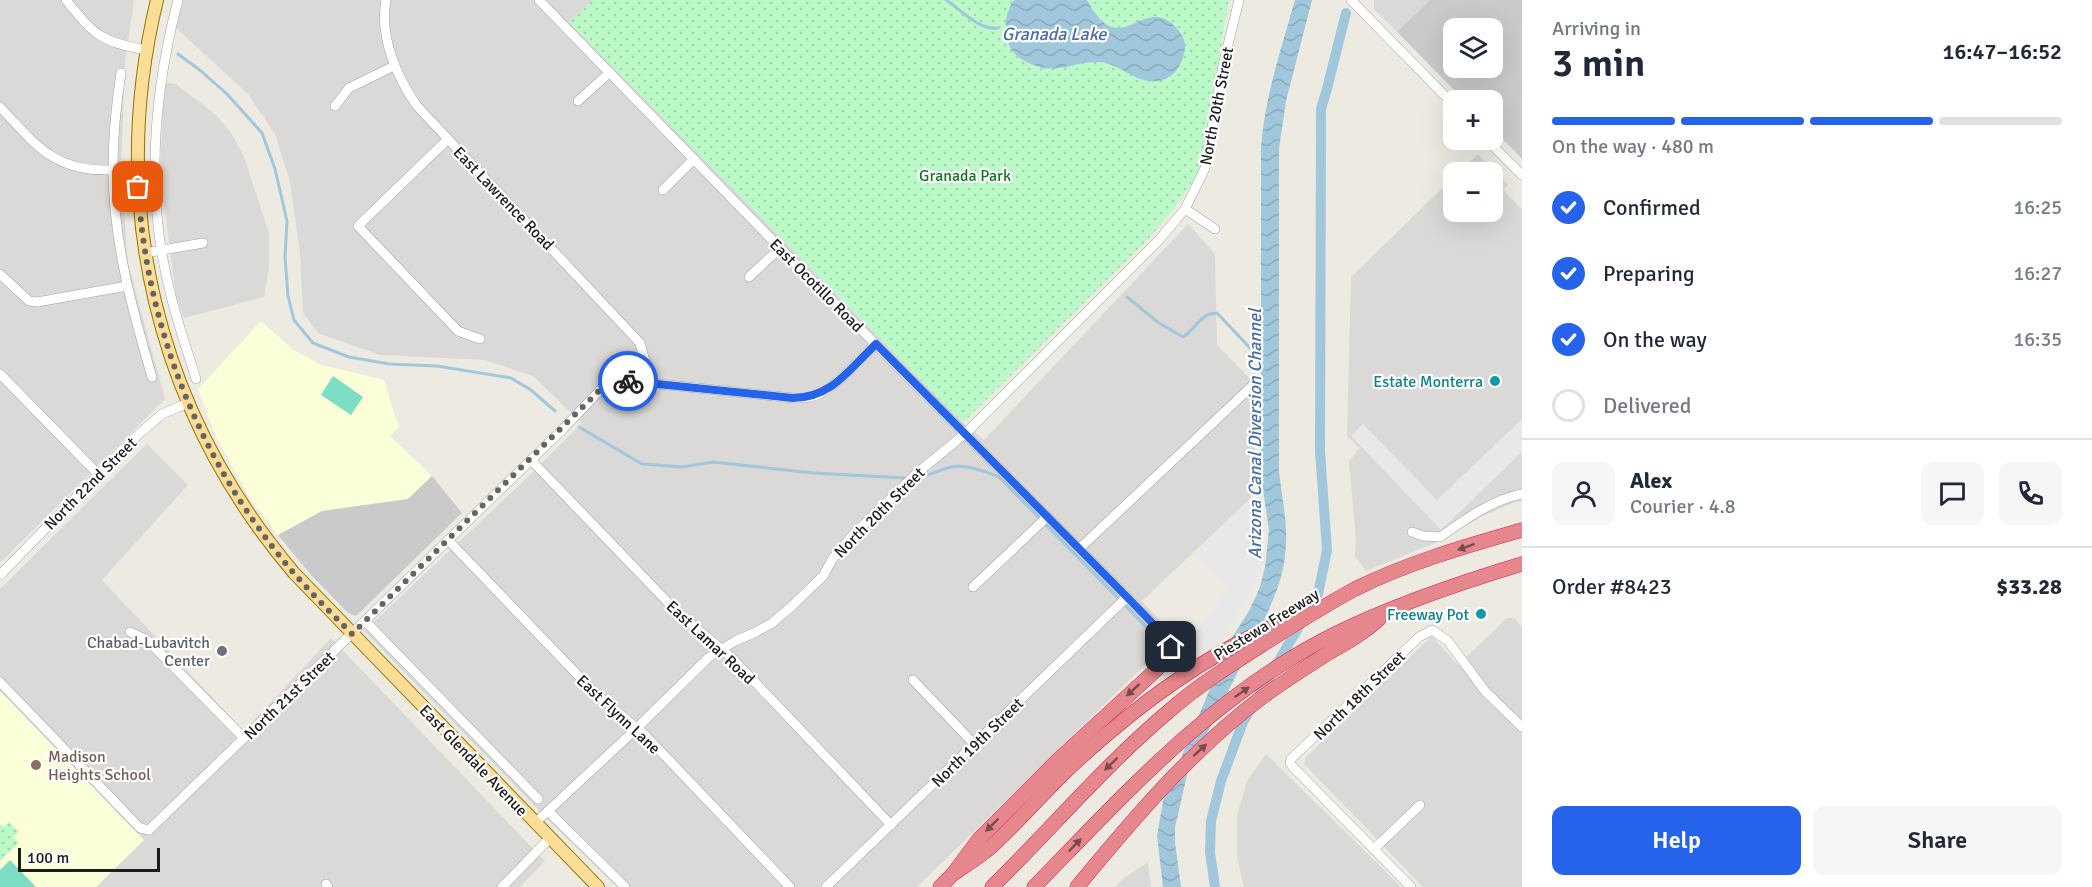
<!DOCTYPE html>
<meta charset="utf-8">
<style>
body{margin:0;font-family:Signika,sans-serif;background:#f6f6f7;color:#1f2937;height:100vh;display:flex;flex-direction:column;font-size:22px;white-space:nowrap}
*{box-sizing:border-box;margin:0}
p{font-size:20px;color:#747a83}
.icon{flex:none;width:33px;height:33px;fill:none;stroke:currentColor;stroke-width:2;stroke-linecap:round;stroke-linejoin:round}
.map{position:relative;flex:1;overflow:hidden}
.details{display:flex;flex-direction:column;background:#fff;width:570px}
.details>*{flex:none}
.fabs{position:absolute;left:1443px;top:18px;display:grid;gap:12px}
.fabs a{display:grid;place-items:center;width:60px;height:60px;border-radius:12px;background:#fff;box-shadow:0 6px 24px #0002;font-size:30px}
.scale{position:absolute;left:18px;bottom:15px;width:142px;box-sizing:border-box;padding-left:6px;border:3px solid #1c1c1c;border-top:0;font-size:16px;line-height:21px;white-space:nowrap;color:#1c1c1c;-webkit-text-stroke:4px #fff;paint-order:stroke}
.pin{position:absolute;display:grid;place-items:center;width:51px;height:51px;color:#fff;margin:-26px;border-radius:12px;box-shadow:0 3px 9px #0006}
.courier{position:absolute;display:grid;place-items:center;width:60px;height:60px;margin:-30px;border:4px solid #2563eb;border-radius:50%;background:#fff;color:#222;box-shadow:0 2px 8px #0007}
.overview em{font-style:normal;font-weight:600}
.overview div{display:flex;flex-direction:column-reverse}
.overview{display:flex;align-items:center;justify-content:space-between;height:102px;padding:0 30px}
h1{font-size:39px;font-weight:600;line-height:45px}
.bar{display:grid;grid-template-columns:repeat(4,1fr);gap:9px 6px;align-content:center;height:72px;padding:0 30px}
.bar i{height:8px;border-radius:4px;background:#e0e1e3}
.bar .selected{background:#2563eb}
.bar p{grid-column:span 4}
.line{display:flex;align-items:center;gap:15px;padding:0 30px;border-top:2px solid #e0e1e3}
.line div{flex:1}
.round{display:grid;place-items:center;flex:none;width:63px;height:63px;border-radius:12px;background:#f6f6f7}
ol{padding:0 30px;list-style:none}
li{display:flex;align-items:center;gap:18px;height:66px}
li p{margin-inline-start:auto}
li .icon{padding:6px;border-radius:50%;background:#2563eb;color:#fff;stroke-width:4}
li:last-child{color:#747a83}
li i{width:33px;height:33px;border:3px solid #e0e1e3;border-radius:50%}
.cta{display:flex;gap:12px;margin-top:auto;padding:12px 30px}
.cta a{flex:1;height:69px;border-radius:12px;background:#2563eb;color:#fff;font-size:24px;font-weight:600;line-height:69px;text-align:center}
.cta a+a{background:#f6f6f7;color:#1f2937}
main{display:flex;flex:1;min-height:0}
.map>svg:first-child{display:block}
</style>
<main>
<div class="map">
<svg width="1522" height="887" viewBox="0 0 1522 887">
<defs>
<pattern id="park-dots" width="8" height="8" patternUnits="userSpaceOnUse" patternTransform="scale(1.5)"><rect width="8" height="8" fill="#bcf9c9"/><path d="M2 2h.1M6 6h.1" fill="none" stroke="#a1d5ac" stroke-width="1.8" stroke-linecap="round"/></pattern>
<pattern id="water-waves" width="16" height="10" patternUnits="userSpaceOnUse" patternTransform="scale(1.5)"><rect width="16" height="10" fill="#a1c7dc"/><path d="M0 5q4-4 8 0t8 0" fill="none" stroke="#8aaabc"/></pattern>
</defs>
<rect width="100%" height="100%" fill="#edebe1"/>
<g fill="#dad9d8">
<polygon points="0,0 134,0 125,64 121,168 128,263 165,399 0,563"/>
<polygon points="183,0 593,0 570,22 960,420 984,440 1188,224 1215,254 1217,345 1260,389 1251,498 1142,601 1174,635 1148,662 917,887 617,887 553,825 364,631 530,475 582,423 533,376 485,360 380,355 318,333 303,313 300,253 290,182 275,134 248,94 176,28"/>
<polygon points="1374,0 1430,0 1397,32 1374,9"/>
<polygon points="164,83 176,84 216,115 231,133 243,154 269,233 269,267 264,297 184,318 176,297 160,171"/>
<polygon points="1478,154 1508,185 1503,190 1522,209 1522,501 1513,503 1477,519 1440,541 1366,571 1355,556 1356,540 1349,461 1360,448 1347,436 1351,277 1453,178 1454,212 1492,212 1492,172 1459,172"/>
<polygon points="147,444 188,485 102,580 244,731 331,638 545,861 520,887 96,887 143,840 0,691 0,589"/>
<polygon points="1507,618 1514,618 1522,627 1522,887 1423,887 1304,764 1306,757 1432,636 1458,665"/>
<polygon points="1266,754 1381,867 1401,887 1244,887 1237,857 1237,816 1247,781"/>
<polygon points="1148,862 1151,887 1115,887 1123,879"/>
</g>
<g fill="#faffd8">
<polygon points="261,321 292,349 321,365 384,380 396,420 400,426 390,436 432,476 408,499 322,511 278,535 251,500 216,437 198,389"/>
<polygon points="0,691 144,840 96,887 0,887"/>
</g>
<g fill="#cacaca" fill-rule="evenodd">
<path d="M1430 0H1522V159L1493 129 1492 100H1464L1397 32ZM1454 28H1492V68H1454Z"/>
<polygon points="432,476 462,513 356,616 348,613 312,576 278,535 322,511 408,499"/>
</g>
<g fill="url(#park-dots)">
<path d="M593 0H1230L1228 6 1200 167C1187 194 1169 215 1149 238L966 420H960L569 22Z"/>
<polygon points="9,822 19,832 13,837 19,843 0,861 0,824 4,827"/>
</g>
<g fill="#7eddc5">
<polygon points="333,376 363,397 351,415 321,395"/>
<polygon points="10,860 36,887 0,887 0,870"/>
</g>
<g fill="#e8e8e8">
<polygon points="1522,419 1522,452 1441,530 1351,436 1363,424 1437,500"/>
<polygon points="1251,498 1260,498 1263,521 1263,544 1260,568 1253,588 1222,641 1212,652 1198,653 1186,640 1207,620 1228,589 1196,556 1206,541"/>
</g>
<g fill="url(#water-waves)">
<path d="M1014 0H1087C1120 61 1138 0 1170 22 1176 27 1182 33 1184 40 1187 49 1183 59 1179 66 1175 74 1169 78 1162 80 1137 87 1122 63 1098 62 1068 62 1054 78 1023 60 1015 56 1009 48 1007 39 1004 25 1006 12 1014 0Z"/>
<path d="M1295 0H1312L1286 101 1279 149V472C1282 499 1289 528 1285 556 1283 577 1275 595 1267 614L1188 771 1175 827V843L1181 887H1163L1157 836 1163 801 1230 641 1250 609 1260 587 1265 567 1269 530 1261 476V147C1265 96 1281 49 1295 0Z"/>
</g>
<g fill="none" stroke-linecap="round" stroke-linejoin="round">
<g stroke="#a1c7dc" stroke-width="3">
<path d="M946 0C963 11 978 30 998 28"/>
<polyline points="178,54 201,71 227,94 262,133 275,169 287,221 285,257 288,296 294,320 313,343 349,357 389,364 437,366 511,378 531,390 555,411"/>
<path d="M1127 297 1159 323 1183 337C1197 328 1199 314 1217 313L1251 349 1263 350"/>
<polyline points="579,427 642,464 682,467 713,462 813,473 906,478"/>
<path d="M919 477C930 475 940 470 951 467 966 464 985 471 999 477L1167 648"/>
<polyline points="1172,653 1189,668"/>
</g>
<polyline stroke="#a1c7dc" stroke-width="10" points="1215,887 1210,852 1211,821 1221,781 1243,722 1318,594 1327,550 1320,451 1321,109 1327,89 1346,13"/>
<g stroke="#a3a3a3" stroke-width="10">
<g id="minor">
<path d="M66 0C94 35 101 42 146 50"/>
<path d="M178 0C152 99 145 200 172 300 179 327 188 353 196 379"/>
<path d="M386 0C379 37 397 77 417 106L640 343 645 361 642 383"/>
<polyline points="539,0 780,248 1127,597 1161,632 1171,647"/>
<polyline points="1351,0 1454,105"/>
<path d="M121 73C116 105 113 137 113 169 113 240 132 309 152 377"/>
<polyline points="578,101 610,72"/>
<polyline points="335,106 349,88 394,66"/>
<path d="M0 107C37 146 54 172 113 170"/>
<polyline points="448,139 358,226 458,331 480,339"/>
<polyline points="1487,140 1522,175"/>
<polyline points="663,190 694,159"/>
<polyline points="1185,209 1215,229"/>
<polyline points="145,253 203,243"/>
<polyline points="0,274 29,301 37,302 127,286"/>
<polyline points="749,277 780,248"/>
<polyline points="0,374 98,474"/>
<polyline points="531,460 680,615 732,658 891,825"/>
<path d="M1412 532 1423 536 1440 537C1466 519 1490 501 1522 494"/>
<polyline points="448,540 594,692 646,736 790,887"/>
<polyline points="1079,549 1253,385"/>
<polyline points="0,575 131,441 162,414 188,403"/>
<polyline points="973,587 1047,517"/>
<polyline points="365,621 538,799"/>
<polyline points="130,632 147,640 244,738"/>
<polyline points="913,680 975,745"/>
<path d="M0 682 140 828 149 830 564 428 605 385 620 380 793 398C803 398 812 398 821 393 840 383 860 359 875 344"/>
<polyline points="548,811 625,887"/>
<polyline points="535,823 637,728 708,658 735,641 754,633 772,623 792,606 823,576 833,558 851,537 917,473 966,433 1159,240 1185,209 1205,168 1223,65 1239,0"/>
<polyline points="1374,849 1420,805"/>
<polyline points="326,884 328,887"/>
<polyline points="502,887 550,838"/>
<polyline points="826,887 1127,597"/>
<polyline points="1411,887 1293,767 1290,763 1291,759 1419,637 1432,630 1448,641 1485,691 1522,727"/>
</g>
</g>
<g stroke="#937500" stroke-width="14">
<path id="major" d="M157 0C107 206 157 411 294 573L598 887"/>
</g>
<g stroke="#d6234a" stroke-width="15">
<g id="highway">
<path d="M953 874C966 865 979 857 991 847 1018 822 1042 794 1068 769 1132 709 1210 649 1293 619"/>
<polyline points="940,887 953,874 980,838 1058,760 1157,669 1166,659 1171,647"/>
<path d="M992 887C1051 829 1105 765 1169 711 1201 683 1237 661 1273 638 1300 621 1327 604 1355 589 1407 563 1466 546 1522 530"/>
<path d="M1034 887C1127 792 1214 694 1335 634 1394 605 1459 583 1522 564"/>
<path d="M1077 887C1134 818 1192 749 1265 695 1286 680 1308 666 1330 652 1348 642 1364 633 1379 619"/>
</g>
</g>
<use href="#minor" stroke="#fff" stroke-width="9"/>
<use href="#major" stroke="#fcdd97" stroke-width="12"/>
<use href="#highway" stroke="#e6878d" stroke-width="14"/>
</g>
<defs><path id="oneway-solid" d="M-6-.8H1V-3.2L6.5 0L1 3.2V.8H-6Z" transform="scale(1.5)"/></defs>
<g fill="#774c4f">
<use href="#oneway-solid" transform="translate(1466 547) rotate(160)"/>
<use href="#oneway-solid" transform="translate(1133 690) rotate(138)"/>
<use href="#oneway-solid" transform="translate(1242 692) rotate(-35)"/>
<use href="#oneway-solid" transform="translate(1200 750) rotate(-42)"/>
<use href="#oneway-solid" transform="translate(1111 764) rotate(136)"/>
<use href="#oneway-solid" transform="translate(992 825) rotate(135)"/>
<use href="#oneway-solid" transform="translate(1075 845) rotate(-46)"/>
</g>
<g fill="none" stroke-linecap="round" stroke-linejoin="round">
<path stroke="#656461" stroke-width="6" stroke-dasharray="0 10.8" d="M138 187C146 319 193 445 275 550 298 580 325 607 352 634L605 385 620 380 628 381"/>
<path stroke="#2563eb" stroke-width="8" d="M628 381 793 398C832 398 849 369 876 344L1127 597 1161 632 1171 647"/>
</g>
<g fill="#0f9aa8" stroke="#fff" stroke-width="2">
<circle cx="1495" cy="381" r="6"/>
<circle cx="1481" cy="614" r="6"/>
</g>
<circle fill="#6b7280" stroke="#fff" stroke-width="2" cx="222" cy="651" r="6"/>
<circle fill="#8d6e63" stroke="#fff" stroke-width="2" cx="36" cy="765" r="6"/>
<g text-anchor="middle" stroke-width="4.5" stroke-linejoin="round" paint-order="stroke">
<g font-size="16" fill="#1c1c1c" stroke="#fff">
<text transform="translate(1216 106) rotate(-79)" y="6">North 20th Street</text>
<text transform="translate(504 198) rotate(46)" y="6">East Lawrence Road</text>
<text transform="translate(817 285) rotate(45)" y="6">East Ocotillo Road</text>
<text transform="translate(90 483) rotate(-45)" y="6">North 22nd Street</text>
<text transform="translate(879 512) rotate(-45)" y="6">North 20th Street</text>
<text transform="translate(1266 624) rotate(-32)" y="6">Piestewa Freeway</text>
<text transform="translate(711 642) rotate(43)" y="6">East Lamar Road</text>
<text transform="translate(289 695) rotate(-44)" y="6">North 21st Street</text>
<text transform="translate(1359 695) rotate(-44)" y="6">North 18th Street</text>
<text transform="translate(619 714) rotate(43)" y="6">East Flynn Lane</text>
<text transform="translate(977 742) rotate(-44)" y="6">North 19th Street</text>
<text transform="translate(474 760) rotate(46)" y="6">East Glendale Avenue</text>
</g>
<g font-size="16" fill="#0b7822" stroke="#fff">
<text x="965" y="181">Granada Park</text>
</g>
<g font-size="16" fill="#0d838f" stroke="#fff" text-anchor="end">
<text x="1483" y="387">Estate Monterra</text>
<text x="1469" y="620">Freeway Pot</text>
</g>
<g font-size="16" fill="#5b616d" stroke="#fff" text-anchor="end">
<text x="210" y="648">Chabad-Lubavitch<tspan x="210" dy="18">Center</tspan></text>
</g>
<g font-size="16" fill="#785e54" stroke="#fff" text-anchor="start">
<text x="48" y="762">Madison<tspan x="48" dy="18">Heights School</tspan></text>
</g>
<g font-size="18" font-style="italic" fill="#496daa" stroke="#fff">
<text x="1054" y="40">Granada Lake</text>
<text transform="translate(1255 434) rotate(-90)" y="6">Arizona Canal Diversion Channel</text>
</g>
</g>
</svg>
<div class="fabs">
<a><svg class="icon" aria-label="layers" viewBox="0 0 24 24"><path d="M12 4l9 5-9 5-9-5zM3 14l9 5 9-5"/></svg></a>
<a>+</a>
<a>−</a>
</div>
<div class="scale">100 m</div>
<div class="pin" style="left:138px;top:187px;background:#ea580c"><svg class="icon" aria-label="bag" viewBox="0 0 24 24"><path d="M5 8h14l-1 12H6zM9 8a3 3 0 0 1 6 0"/></svg></div>
<div class="pin" style="left:1171px;top:647px;background:#1f2937"><svg class="icon" aria-label="home" viewBox="0 0 24 24"><path d="M3 11l9-7 9 7M6 9v11h12V9"/></svg></div>
<div class="courier" style="left:628px;top:381px"><svg class="icon" aria-label="bike" viewBox="0 0 24 24"><circle cx="6" cy="16" r="4"/><circle cx="18" cy="16" r="4"/><path d="M6 16l4-8h5l3 8M10 8l3 8H6M13 5h3"/></svg></div>
</div>
<section class="details">
<div class="overview"><div><h1>3 min</h1><p>Arriving in</p></div><em>16:47–16:52</em></div>
<div class="bar"><i class="selected"></i><i class="selected"></i><i class="selected"></i><i></i><p>On the way · 480 m</p></div>
<ol>
<li><svg class="icon" aria-label="check" viewBox="0 0 24 24"><path d="M5 12l5 5 9-10"/></svg>Confirmed<p>16:25</p></li>
<li><svg class="icon" aria-label="check" viewBox="0 0 24 24"><path d="M5 12l5 5 9-10"/></svg>Preparing<p>16:27</p></li>
<li><svg class="icon" aria-label="check" viewBox="0 0 24 24"><path d="M5 12l5 5 9-10"/></svg>On the way<p>16:35</p></li>
<li><i></i>Delivered</li>
</ol>
<div class="line" style="height:108px"><a class="round"><svg class="icon" aria-label="person" viewBox="0 0 24 24"><circle cx="12" cy="8" r="4"/><path d="M4 21q1-7 8-7t8 7"/></svg></a><div><b>Alex</b><p>Courier · 4.8</p></div><a class="round"><svg class="icon" aria-label="chat" viewBox="0 0 24 24"><path d="M4 5h16v11H9l-5 4z"/></svg></a><a class="round"><svg class="icon" aria-label="phone" viewBox="0 0 24 24"><path d="M5 4h4l2 5-3 2q2 4 5 5l2-3 5 2v4C11 20 4 13 5 4z"/></svg></a></div>
<div class="line" style="height:78px"><div>Order #8423</div><b>$33.28</b></div>
<div class="cta"><a>Help</a><a>Share</a></div>
</section>
</main>
